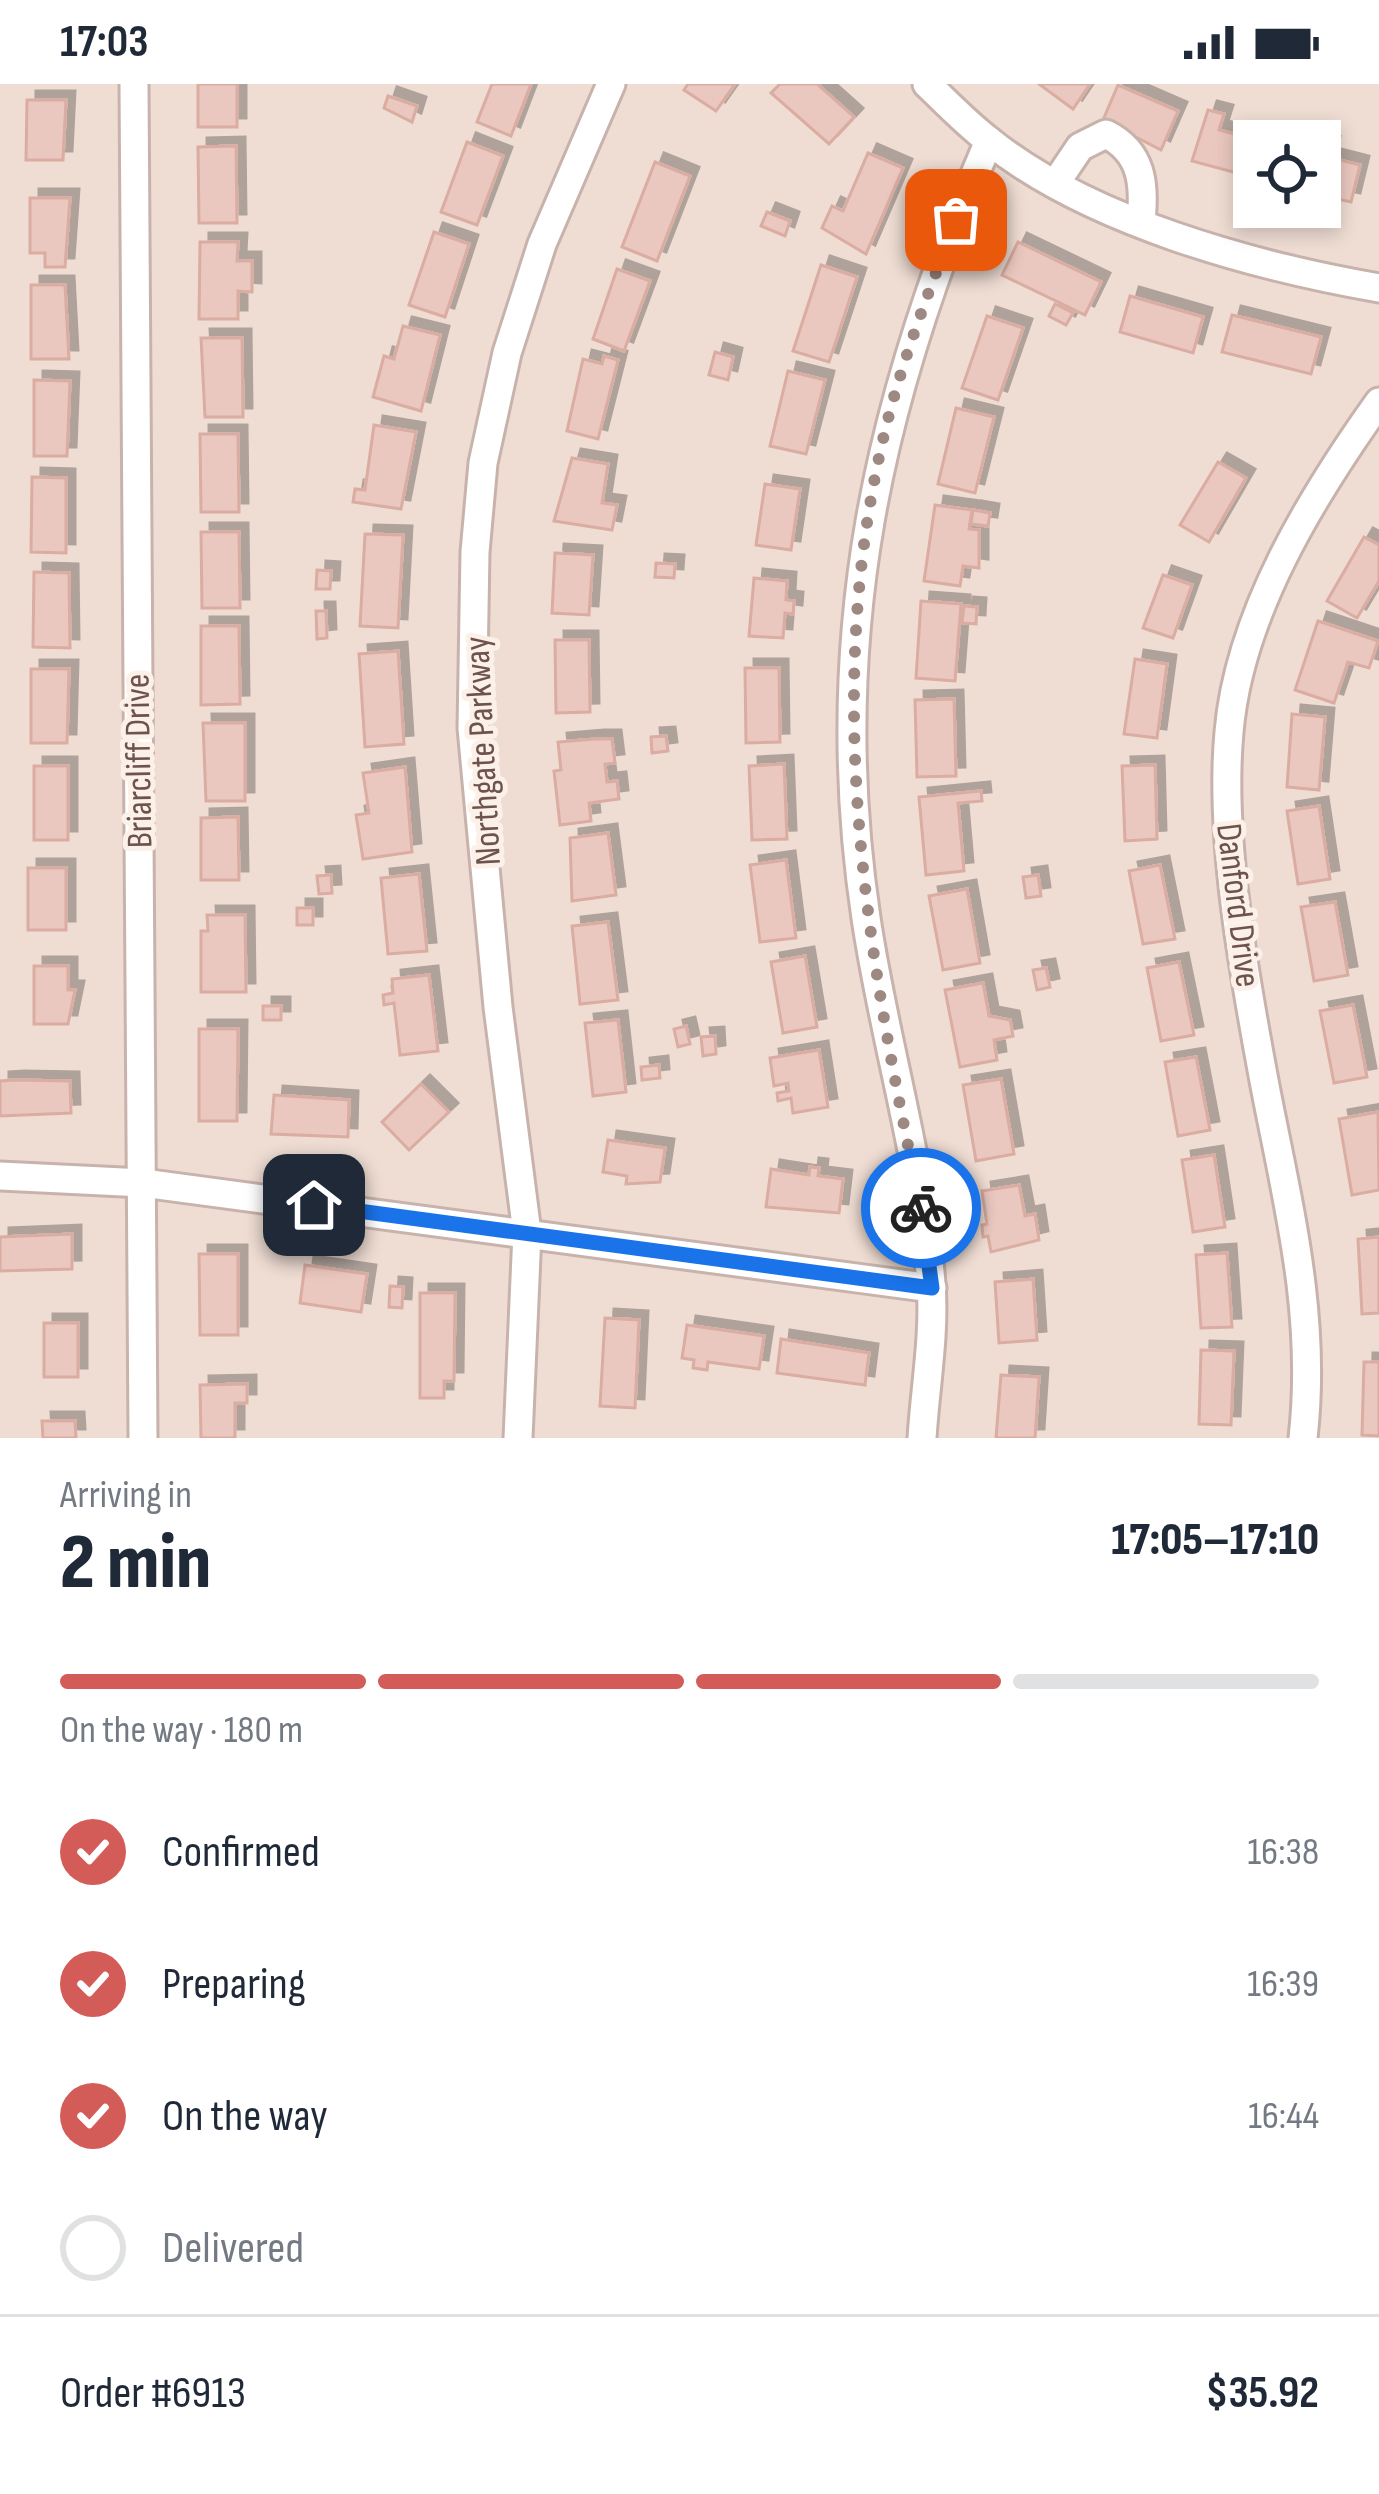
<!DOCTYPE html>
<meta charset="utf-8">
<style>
body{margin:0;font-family:"Sofia Sans Condensed",sans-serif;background:#f2f2f3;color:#1f2937;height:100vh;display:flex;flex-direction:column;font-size:45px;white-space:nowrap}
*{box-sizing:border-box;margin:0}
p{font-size:39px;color:#747a83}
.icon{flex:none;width:66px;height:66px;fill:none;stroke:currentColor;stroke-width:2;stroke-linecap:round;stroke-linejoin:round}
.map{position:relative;height:1354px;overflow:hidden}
.panel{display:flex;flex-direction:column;background:#fff;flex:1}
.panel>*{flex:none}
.buttons{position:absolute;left:1233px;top:36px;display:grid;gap:24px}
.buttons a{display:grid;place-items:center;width:108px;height:108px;border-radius:0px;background:#fff;box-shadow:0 6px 18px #0003;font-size:60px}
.pin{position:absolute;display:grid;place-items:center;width:102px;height:102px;color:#fff;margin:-51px;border-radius:24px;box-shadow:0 6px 18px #0006}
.courier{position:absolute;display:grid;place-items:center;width:120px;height:120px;margin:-60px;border:9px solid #1a73e8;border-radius:50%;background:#fff;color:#222;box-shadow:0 3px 15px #0007}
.headline em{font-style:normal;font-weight:800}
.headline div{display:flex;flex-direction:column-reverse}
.headline{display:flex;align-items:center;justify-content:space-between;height:204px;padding:0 60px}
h1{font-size:78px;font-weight:800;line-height:90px}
.bar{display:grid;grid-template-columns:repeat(4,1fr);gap:18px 12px;align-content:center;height:144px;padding:0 60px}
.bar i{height:15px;border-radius:9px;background:#e0e1e3}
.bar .current{background:#d35c58}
.bar p{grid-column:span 4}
.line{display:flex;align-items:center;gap:30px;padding:0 60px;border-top:3px solid #e0e1e3}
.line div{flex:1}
ol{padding:0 60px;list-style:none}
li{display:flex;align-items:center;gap:36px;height:132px}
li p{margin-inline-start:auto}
li .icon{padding:12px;border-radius:50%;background:#d35c58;color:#fff;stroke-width:4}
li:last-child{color:#747a83}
li i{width:66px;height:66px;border:6px solid #e0e1e3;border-radius:50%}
.status{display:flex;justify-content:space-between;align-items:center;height:84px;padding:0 60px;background:#fff;direction:ltr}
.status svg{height:33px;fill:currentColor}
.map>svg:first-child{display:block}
</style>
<div class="status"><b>17:03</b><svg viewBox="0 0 49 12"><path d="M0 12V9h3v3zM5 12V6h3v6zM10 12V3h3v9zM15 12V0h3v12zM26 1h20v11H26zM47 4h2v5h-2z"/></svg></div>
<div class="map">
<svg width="1379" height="1354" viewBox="0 0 1379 1354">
<defs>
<filter id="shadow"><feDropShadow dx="9" dy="-9" stdDeviation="0" flood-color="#0004"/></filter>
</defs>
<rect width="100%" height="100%" fill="#f9ece3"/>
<path fill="#efddd3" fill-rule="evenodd" d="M0 0H1379V1354H0ZM1254 57H1320V123H1254Z"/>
<g fill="#eac8bf" stroke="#dbaca1" stroke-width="3" filter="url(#shadow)">
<rect x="198" y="0" width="39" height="43"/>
<polygon points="492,0 531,0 511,52 477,38"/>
<polygon points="688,0 735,0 716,27 684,6"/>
<polygon points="780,0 817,0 854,33 829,60 771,9"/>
<polygon points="1039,0 1090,0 1073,25"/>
<polygon points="1118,1 1178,27 1161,66 1103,36"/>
<polygon points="388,12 417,22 412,38 384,24"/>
<polygon points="27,16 66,16 63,76 26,76"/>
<polygon points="1208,26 1224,30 1219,46 1261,57 1254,57 1252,93 1192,77"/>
<polygon points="467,58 503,72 477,141 441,128"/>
<polygon points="1320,58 1331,61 1328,73 1360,81 1351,118 1320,111"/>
<polygon points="236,62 237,139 199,139 198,63"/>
<polygon points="868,69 903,84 866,170 822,144 832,122 843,127"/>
<polygon points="655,78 690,92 657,177 622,163"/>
<polygon points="30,114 70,114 65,183 45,183 45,169 30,169"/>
<polygon points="767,128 790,137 785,152 761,142"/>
<polygon points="434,148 469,160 445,233 409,221"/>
<polygon points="200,158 238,158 237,177 252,177 252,208 238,207 238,235 199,235"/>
<polygon points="1018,158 1101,198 1085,231 1002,191"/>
<polygon points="821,181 857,193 829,278 793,267"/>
<polygon points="617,185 650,197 624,267 593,255"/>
<polygon points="31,201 65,201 69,275 31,275"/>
<polygon points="1130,212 1203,233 1193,269 1120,248"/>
<polygon points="1055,220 1073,229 1066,241 1049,232"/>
<polygon points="1232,231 1321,253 1311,290 1222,268"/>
<polygon points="987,232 1023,244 998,316 962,304"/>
<polygon points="403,242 440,251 421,327 373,313 384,272 394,275"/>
<polygon points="201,254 242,254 243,333 205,333"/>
<polygon points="715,268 733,273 728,296 709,291"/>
<polygon points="604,272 618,276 598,355 567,347 583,275 602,280"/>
<polygon points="788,287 825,296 806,370 770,362"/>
<polygon points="34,296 70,297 67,372 34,372"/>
<polygon points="956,324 994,333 975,409 938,400"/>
<polygon points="374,341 416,348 401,425 353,418 355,405 365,406"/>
<polygon points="200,350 238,350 239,428 201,428"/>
<polygon points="572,374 608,380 602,419 617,421 612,446 554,437"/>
<polygon points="1218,378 1246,394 1209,458 1180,441"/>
<polygon points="32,393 66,394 66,469 31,468"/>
<polygon points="765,400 800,405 791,466 756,461"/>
<polygon points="935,421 972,426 969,445 979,446 979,484 963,482 960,502 924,497"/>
<polygon points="973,426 990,429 988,442 971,440"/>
<polygon points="201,448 239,448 240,524 202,524"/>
<polygon points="365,450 403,451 398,544 360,542"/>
<polygon points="1364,453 1379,461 1379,497 1357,534 1327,517"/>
<polygon points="555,469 593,471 589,531 552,529"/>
<polygon points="656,479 675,480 674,494 655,493"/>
<polygon points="317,486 331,487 330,505 316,505"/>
<polygon points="34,488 69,489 70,564 33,563"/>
<polygon points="1163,491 1192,501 1173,554 1143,544"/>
<polygon points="754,494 787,497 786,516 794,517 793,530 785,529 783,554 749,552"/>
<polygon points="921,517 961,520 955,597 916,594"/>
<polygon points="964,522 977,523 976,540 962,539"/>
<polygon points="316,527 326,527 327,554 317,555"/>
<polygon points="1318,537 1378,557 1369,584 1348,578 1334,619 1295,606"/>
<polygon points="201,542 239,542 240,620 201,621"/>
<polygon points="555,556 589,556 590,628 556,629"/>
<polygon points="398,567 404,660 365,663 359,570"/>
<polygon points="1135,575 1167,580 1157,654 1124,650"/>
<polygon points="745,584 779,584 780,658 746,659"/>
<polygon points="31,585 69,585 67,659 31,659"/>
<polygon points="954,615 956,692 917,693 915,616"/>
<polygon points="1292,630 1325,633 1319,706 1287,703"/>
<polygon points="203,639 245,639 245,717 206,717"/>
<polygon points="666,652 668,667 652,669 651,653"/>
<polygon points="595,655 612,655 615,679 605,680 607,698 617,697 619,715 589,719 591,737 560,741 554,687 561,686 558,658"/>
<polygon points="784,680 787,755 752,756 749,682"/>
<polygon points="1155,681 1157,755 1125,757 1122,682"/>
<rect x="34" y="682" width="34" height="74"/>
<polygon points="405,683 412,768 363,775 356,731 369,729 363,689"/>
<polygon points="981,707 982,717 958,719 964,787 926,791 919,713"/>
<polygon points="1319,722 1330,795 1298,800 1287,727"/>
<polygon points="238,733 239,796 201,796 201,734"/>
<polygon points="608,749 616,811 572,817 570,754"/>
<polygon points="786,776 796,854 760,858 750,781"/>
<polygon points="1160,781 1175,855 1143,860 1129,787"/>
<rect x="28" y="784" width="38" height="62"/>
<polygon points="419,790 427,867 388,870 381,794"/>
<polygon points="331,791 332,809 319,810 317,792"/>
<polygon points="1038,791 1041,812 1026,814 1023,793"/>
<polygon points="967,805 980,879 943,886 929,812"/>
<polygon points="1335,818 1348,891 1314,897 1301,823"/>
<rect x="297" y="824" width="16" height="17"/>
<polygon points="207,831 245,831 246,908 201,908 201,847 208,847"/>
<polygon points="608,838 618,916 580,920 572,842"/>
<polygon points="805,872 817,943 783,949 771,878"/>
<polygon points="1179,878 1194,951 1161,957 1147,884"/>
<polygon points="34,882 68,882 68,906 75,906 68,940 34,940"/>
<polygon points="1046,884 1050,903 1037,906 1033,886"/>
<polygon points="429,891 438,967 400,971 394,919 384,921 383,911 393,909 392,895"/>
<polygon points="983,899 989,932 1010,936 1013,952 994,956 997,976 960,983 945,906"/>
<polygon points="1353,921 1367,993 1334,999 1320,927"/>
<rect x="263" y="922" width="18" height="14"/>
<polygon points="618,936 626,1008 593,1012 585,939"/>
<polygon points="686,942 690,960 678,963 674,945"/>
<polygon points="199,945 238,945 237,1037 199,1037"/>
<polygon points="715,952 716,970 703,972 701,953"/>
<polygon points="819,966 828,1023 793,1029 791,1014 778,1017 777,1009 789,1007 788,999 774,1002 770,974"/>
<polygon points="1196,973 1210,1046 1178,1052 1165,978"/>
<polygon points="659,981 660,994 642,996 641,983"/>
<polygon points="1001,995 1014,1070 976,1077 963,1001"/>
<polygon points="16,996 70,997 71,1029 0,1032 0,997"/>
<polygon points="421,1000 449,1028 409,1066 382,1038"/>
<polygon points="274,1011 349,1016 348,1053 271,1050"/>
<polygon points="1378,1028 1379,1106 1352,1111 1339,1035"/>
<polygon points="608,1056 665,1064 660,1098 626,1100 627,1092 603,1088"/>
<polygon points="1214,1071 1225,1143 1193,1148 1182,1076"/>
<polygon points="810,1083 819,1084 818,1092 843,1095 839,1129 766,1123 771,1085 809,1091"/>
<polygon points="1019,1101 1025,1132 1035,1130 1039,1156 991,1168 988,1152 983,1153 982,1141 987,1140 982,1107"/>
<polygon points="72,1150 72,1185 0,1187 0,1153"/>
<polygon points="1379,1153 1379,1229 1362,1230 1358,1155"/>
<polygon points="1227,1169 1232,1243 1201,1244 1196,1171"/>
<polygon points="199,1170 238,1170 238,1251 200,1251"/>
<polygon points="305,1181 367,1190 361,1228 300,1219"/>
<polygon points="1033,1195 1037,1256 999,1259 995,1198"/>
<polygon points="390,1202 403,1203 402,1224 389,1223"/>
<polygon points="420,1209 455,1209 454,1297 444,1297 444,1314 420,1314"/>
<polygon points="605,1234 639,1236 635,1324 600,1322"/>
<rect x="44" y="1239" width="34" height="54"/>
<polygon points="687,1241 764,1252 759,1285 708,1278 707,1286 693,1284 694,1276 682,1274"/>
<polygon points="781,1255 869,1269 865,1301 777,1289"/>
<polygon points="1201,1266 1234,1267 1231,1341 1199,1340"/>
<polygon points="1364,1278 1379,1278 1379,1352 1362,1351"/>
<polygon points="1001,1291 1039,1293 1035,1354 996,1354"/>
<polygon points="247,1300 247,1319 235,1319 235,1354 201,1354 200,1301"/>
<polygon points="42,1337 75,1337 76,1354 43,1354"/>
</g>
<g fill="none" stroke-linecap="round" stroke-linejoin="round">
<g stroke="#c8b3ac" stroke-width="33">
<g id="minor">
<polyline points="134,0 143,1354"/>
<path d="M927 0C947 19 966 39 988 56 1088 137 1253 182 1379 204"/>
<path d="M1055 100 1080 63 1106 50C1142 68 1145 100 1141 137"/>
<polyline points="0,1092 143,1099 932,1204"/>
<polyline points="518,1354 527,1149 498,923 472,644 475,468 483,379 507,269 542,160 611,0"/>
<path d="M922 1354C925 1304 935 1250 931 1200 922 1077 884 956 866 834 824 554 878 314 989 57"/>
<path d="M1303 1354C1317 1231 1288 1121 1265 1002 1245 895 1219 756 1229 648 1239 530 1312 412 1379 318"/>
</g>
</g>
<use href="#minor" stroke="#fff" stroke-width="27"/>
</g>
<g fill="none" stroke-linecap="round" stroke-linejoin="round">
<path stroke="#9e8882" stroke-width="12" stroke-dasharray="0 21.6" d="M921 1124C868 874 824 623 880 369 897 289 927 212 956 136"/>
<polyline stroke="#1a73e8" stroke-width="15" points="314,1121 932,1204 921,1124"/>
</g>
<g text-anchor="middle" stroke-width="10" stroke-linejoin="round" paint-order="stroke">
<g font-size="36" fill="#6d524d" stroke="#fcf1e9">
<text transform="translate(481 667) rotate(-93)" y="13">Northgate Parkway</text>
<text transform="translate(137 677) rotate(-91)" y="13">Briarcliff Drive</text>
<text transform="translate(1240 821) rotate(83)" y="13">Danford Drive</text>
</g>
</g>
</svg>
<div class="buttons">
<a><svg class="icon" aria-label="locate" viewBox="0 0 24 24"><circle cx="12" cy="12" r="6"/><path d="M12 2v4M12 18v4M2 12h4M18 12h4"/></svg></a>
</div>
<div class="pin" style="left:956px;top:136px;background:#ea580c"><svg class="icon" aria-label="bag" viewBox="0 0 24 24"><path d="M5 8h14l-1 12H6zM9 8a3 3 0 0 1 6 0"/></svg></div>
<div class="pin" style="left:314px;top:1121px;background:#1f2937"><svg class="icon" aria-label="home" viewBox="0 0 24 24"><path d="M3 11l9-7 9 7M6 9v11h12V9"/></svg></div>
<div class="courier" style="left:921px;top:1124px"><svg class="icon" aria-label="bike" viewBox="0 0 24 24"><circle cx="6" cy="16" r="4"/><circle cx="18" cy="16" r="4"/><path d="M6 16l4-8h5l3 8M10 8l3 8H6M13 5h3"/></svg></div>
</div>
<section class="panel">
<div class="headline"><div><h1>2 min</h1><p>Arriving in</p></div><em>17:05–17:10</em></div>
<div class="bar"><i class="current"></i><i class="current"></i><i class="current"></i><i></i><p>On the way · 180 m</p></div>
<ol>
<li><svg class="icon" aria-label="check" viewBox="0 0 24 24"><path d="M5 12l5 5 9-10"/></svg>Confirmed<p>16:38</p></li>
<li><svg class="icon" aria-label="check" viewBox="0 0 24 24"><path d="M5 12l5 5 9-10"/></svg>Preparing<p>16:39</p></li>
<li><svg class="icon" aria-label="check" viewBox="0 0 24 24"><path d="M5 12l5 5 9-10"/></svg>On the way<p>16:44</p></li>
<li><i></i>Delivered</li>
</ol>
<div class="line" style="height:156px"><div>Order #6913</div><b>$35.92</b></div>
</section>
